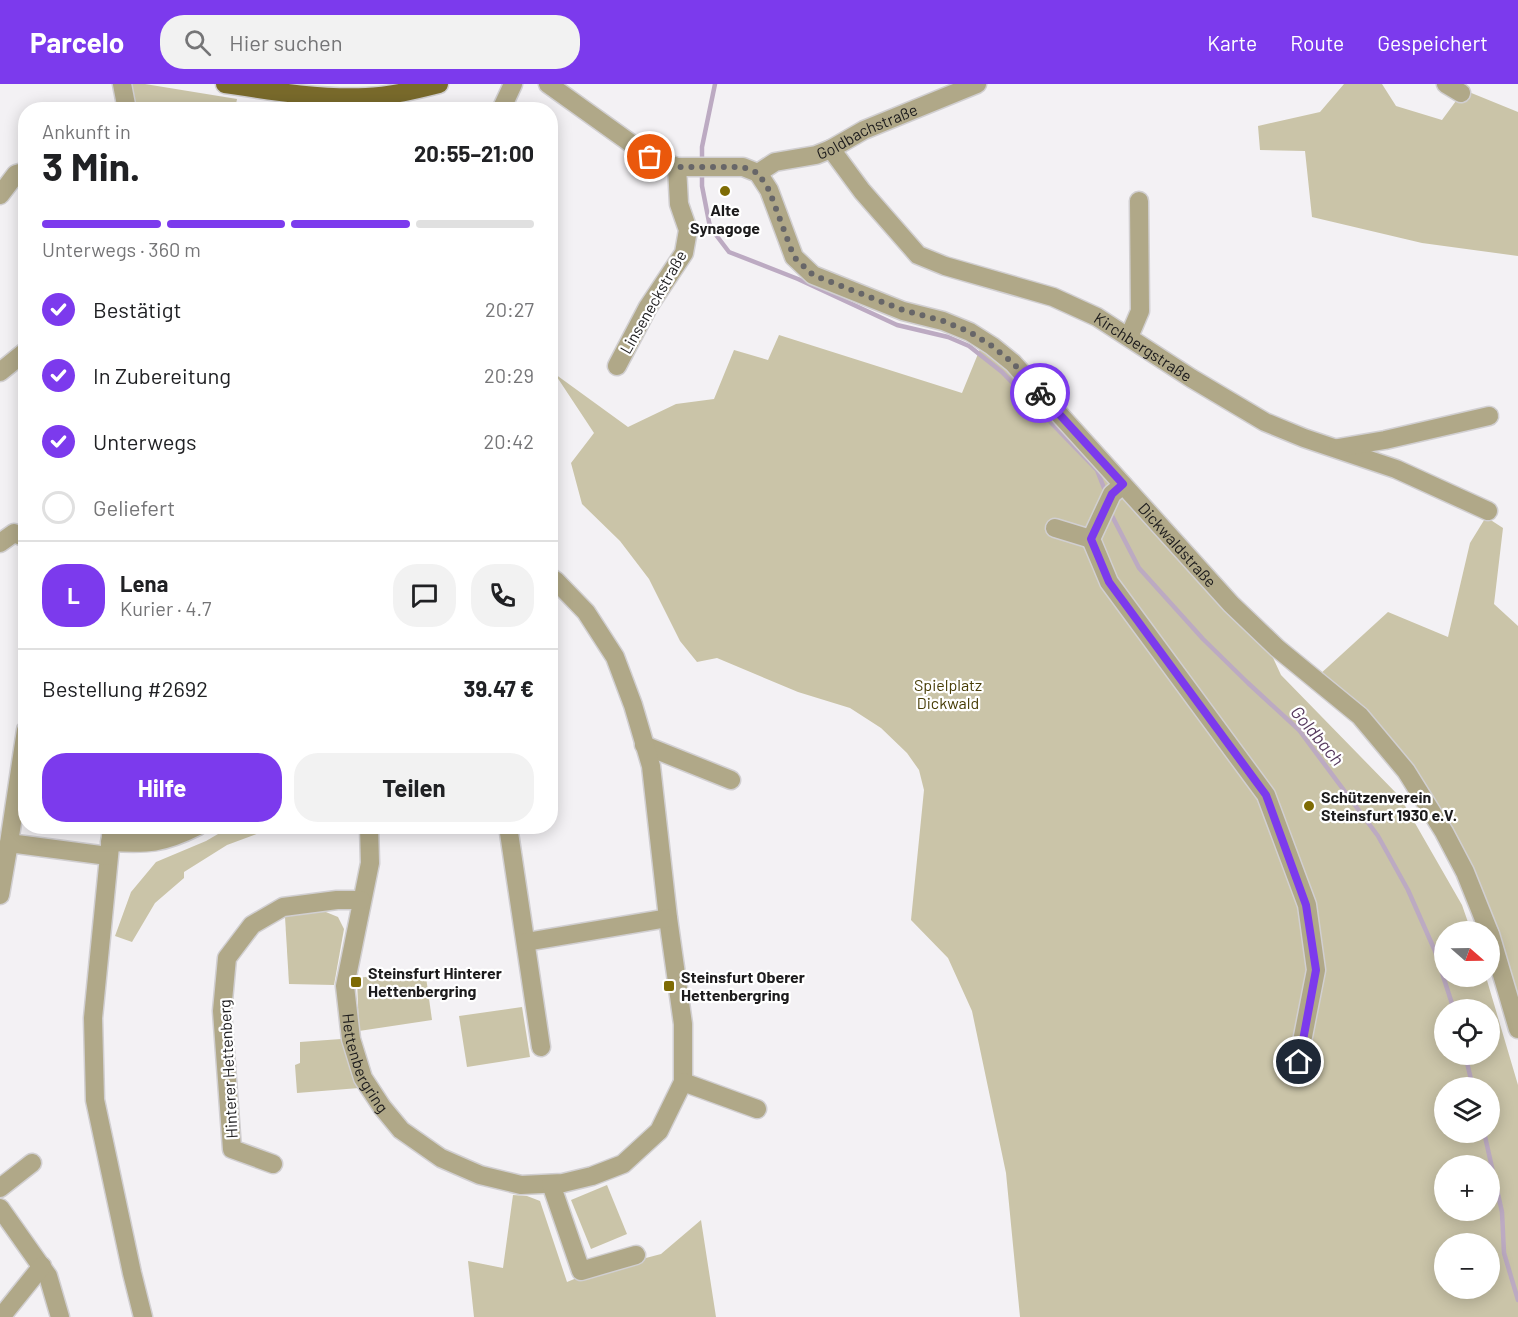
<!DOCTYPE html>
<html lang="de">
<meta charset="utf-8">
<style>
body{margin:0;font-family:Barlow,sans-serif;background:#f2f2f2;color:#202124;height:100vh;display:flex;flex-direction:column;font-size:22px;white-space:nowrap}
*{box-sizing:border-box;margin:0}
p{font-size:20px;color:#757577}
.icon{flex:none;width:33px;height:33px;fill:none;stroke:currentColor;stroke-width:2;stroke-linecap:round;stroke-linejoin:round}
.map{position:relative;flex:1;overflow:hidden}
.sheet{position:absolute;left:18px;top:18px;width:540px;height:732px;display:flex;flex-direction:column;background:#fff;border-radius:24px;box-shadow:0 3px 15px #0003}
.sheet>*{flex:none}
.needle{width:39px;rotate:110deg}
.tools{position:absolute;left:1434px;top:837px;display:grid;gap:12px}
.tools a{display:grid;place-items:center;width:66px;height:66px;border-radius:50%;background:#fff;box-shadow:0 3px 15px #0003;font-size:30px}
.pin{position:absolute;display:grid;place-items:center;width:51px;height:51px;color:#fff;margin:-26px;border:3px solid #fff;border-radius:50%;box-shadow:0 2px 6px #0007}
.courier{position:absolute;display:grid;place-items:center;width:60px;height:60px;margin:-30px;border:4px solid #7c3aed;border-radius:50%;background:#fff;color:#222;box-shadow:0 2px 8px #0007}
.summary em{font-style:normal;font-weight:700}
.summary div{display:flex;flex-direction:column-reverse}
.summary{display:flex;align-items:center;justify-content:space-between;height:102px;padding:0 24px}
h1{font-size:39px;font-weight:700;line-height:45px}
.bar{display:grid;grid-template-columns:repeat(4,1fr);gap:9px 6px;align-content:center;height:72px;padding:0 24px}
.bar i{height:8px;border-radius:4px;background:#e0e0e0}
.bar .current{background:#7c3aed}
.bar p{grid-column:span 4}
.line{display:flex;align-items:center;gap:15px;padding:0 24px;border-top:2px solid #e0e0e0}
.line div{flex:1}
.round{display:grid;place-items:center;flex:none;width:63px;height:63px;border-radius:24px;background:#f2f2f2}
ol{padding:0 24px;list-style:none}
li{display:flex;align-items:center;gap:18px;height:66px}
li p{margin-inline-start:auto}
li .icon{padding:6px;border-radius:50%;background:#7c3aed;color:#fff;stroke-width:4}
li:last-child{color:#757577}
li i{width:33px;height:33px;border:3px solid #e0e0e0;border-radius:50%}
.primary-button{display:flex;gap:12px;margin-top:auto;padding:12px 24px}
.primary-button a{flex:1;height:69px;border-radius:24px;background:#7c3aed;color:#fff;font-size:24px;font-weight:700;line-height:69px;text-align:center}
.primary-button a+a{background:#f2f2f2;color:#202124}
header{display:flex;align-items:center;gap:36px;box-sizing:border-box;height:84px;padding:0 30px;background:#7c3aed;color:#fff}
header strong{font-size:28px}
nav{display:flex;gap:33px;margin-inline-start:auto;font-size:21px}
.search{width:420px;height:54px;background:#f2f2f2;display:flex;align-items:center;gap:15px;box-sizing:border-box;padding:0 21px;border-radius:24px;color:#757577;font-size:22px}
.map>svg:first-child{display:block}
</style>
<header>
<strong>Parcelo</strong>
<div class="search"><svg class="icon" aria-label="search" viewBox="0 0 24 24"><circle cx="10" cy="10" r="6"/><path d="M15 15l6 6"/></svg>Hier suchen</div>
<nav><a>Karte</a><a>Route</a><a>Gespeichert</a></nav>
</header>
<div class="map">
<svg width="1518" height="1233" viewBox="0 0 1518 1233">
<rect width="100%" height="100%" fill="#f3f1f4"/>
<g fill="#cac4a8" fill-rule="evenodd">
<polygon points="128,0 145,0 237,15 235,25 135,25"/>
<polygon points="1344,0 1382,0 1396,22 1442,36 1464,6 1518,28 1518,172 1422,159 1312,133 1305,67 1260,66 1258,42 1320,28"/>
<path d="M779 251 962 309 980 265 1011 290 1174 472 1237 539 1269 565 1281 591 1400 713 1462 821 1471 847 1444 848V892L1486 893 1518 1001V1233H1020L1006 1089 972 927 948 874 911 836 924 706 919 686 907 669 881 644 850 624 798 608 717 574 697 578 680 557 649 495 620 457 582 420 571 379 594 349 555 290 628 343 676 320 714 315 734 266 768 276ZM1444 926H1490V970H1444ZM1444 1004H1490V1048H1444ZM1444 1082H1490V1126H1444ZM1444 1160H1490V1204H1444Z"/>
<polygon points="1486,433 1503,444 1494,520 1518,542 1518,920 1421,699 1318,592 1388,528 1448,553 1470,459"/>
<polygon points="230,743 265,743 259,749 227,761 184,788 184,794 155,819 132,858 115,852 131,808 156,778 206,757"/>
<polygon points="321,826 338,833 344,845 334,901 289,900 285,833"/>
<polygon points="425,886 432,936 359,947 357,894"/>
<polygon points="522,923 530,973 467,983 459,932"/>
<polygon points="341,955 359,1004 297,1009 295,981 300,979 300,958"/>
<polygon points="607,1101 627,1150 591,1165 571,1116"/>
<polygon points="513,1111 527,1112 540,1117 567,1198 589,1189 661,1170 701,1136 716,1233 474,1233 468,1177 503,1184"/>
</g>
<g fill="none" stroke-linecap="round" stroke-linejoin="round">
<g stroke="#bcaac2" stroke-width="4.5">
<polyline points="702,78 702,63 715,0"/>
<polyline points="702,86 702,102 710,143 729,168 798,195 897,241 948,253 969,262 1002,288 1097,386 1104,404"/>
<polyline points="1110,428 1139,484 1203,555 1248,599 1299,646 1378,752 1408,806 1435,867 1454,926"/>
<polyline points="1465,970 1473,1004"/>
<polyline points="1484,1048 1502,1128 1504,1169 1518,1216"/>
</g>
<g stroke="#d1cfd1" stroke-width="21">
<g id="minor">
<polyline points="122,0 127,26"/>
<path id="s1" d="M548 0 650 73 677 83H743L758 89 769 106 794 173 813 191 903 227 943 237 970 248 992 262 1013 279 1231 520 1277 564 1360 632 1406 687 1444 748 1465 788 1489 848"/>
<polyline points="1446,0 1461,9"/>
<polyline points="501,26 513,0"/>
<path id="s2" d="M831 65 862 107 918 171 945 182 1053 213 1097 233 1191 294 1265 338 1304 354 1396 385 1488 427"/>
<path id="s3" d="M758 89 775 78 816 71 831 65 864 46 977 0"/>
<polyline points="0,111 16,90 26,87"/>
<polyline points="1129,253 1140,227 1139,117"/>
<polyline points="617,282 648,223 684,169 688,146 679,120 677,83"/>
<polyline points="0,288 26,267"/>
<polyline points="1338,364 1385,356 1489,332"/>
<polyline points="1123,401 1112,410 1091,455 1109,498 1266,711 1307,821 1316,886 1298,978"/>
<polyline points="1055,444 1091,455"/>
<polyline points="0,459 14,449 26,454"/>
<polyline points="644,661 731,696"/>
<polyline points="112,742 93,934 95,1016 132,1189 143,1233"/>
<path id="s4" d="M369 742 370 779 345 902 351 955 363 994 382 1023 401 1046 441 1074 480 1091 521 1101 563 1099 592 1092 623 1080 659 1047 683 998V940L668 834 651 682 633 621 615 573 586 528 556 497 550 493"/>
<polyline points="508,742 541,963"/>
<path d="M110 758C148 760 162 760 198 742"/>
<polyline points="9,759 26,646"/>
<polyline points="0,811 9,759 108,772"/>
<polyline points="1490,850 1518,945"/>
<polyline points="526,858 668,834"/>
<polyline points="683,998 757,1025"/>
<polyline points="273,1080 232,1065 222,927 227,874 252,841 283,823 337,816 361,816"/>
<polyline points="551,1100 581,1187 636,1171"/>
<polyline points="0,1104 32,1079"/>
<polyline points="0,1124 48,1192 60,1233"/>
<polyline points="1,1233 42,1182"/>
</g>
</g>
<g stroke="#d1cfd1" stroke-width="21">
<path id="major" d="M225 0C271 7 319 15 366 13 391 12 415 6 439 0"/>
</g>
<use href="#minor" stroke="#b0a888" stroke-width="18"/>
<use href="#major" stroke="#796a2b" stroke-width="18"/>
</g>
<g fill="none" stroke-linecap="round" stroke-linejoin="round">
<polyline stroke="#676668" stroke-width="6" stroke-dasharray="0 10.8" points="650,73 677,83 743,83 758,89 769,106 794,173 813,191 903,226 943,237 970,248 992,262 1013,279 1040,309"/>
<polyline stroke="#7c3aed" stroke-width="8" points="1040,309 1123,400 1112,410 1091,455 1109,498 1266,711 1306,821 1316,886 1299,978"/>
</g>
<g fill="#7e6b04" stroke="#fff" stroke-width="2">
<circle cx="725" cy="107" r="6"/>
<circle cx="1309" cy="722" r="6"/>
<rect x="350" y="892" width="12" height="12" rx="3"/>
<rect x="663" y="896" width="12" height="12" rx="3"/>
</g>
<g text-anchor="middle" stroke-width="4.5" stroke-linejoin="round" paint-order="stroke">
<g font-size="16" fill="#1c1b1c" stroke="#fff">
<text dy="6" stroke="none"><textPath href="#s3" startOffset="118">Goldbachstraße</textPath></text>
<text transform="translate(653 218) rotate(-60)" y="6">Linseneckstraße</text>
<text dy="6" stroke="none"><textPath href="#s2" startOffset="382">Kirchbergstraße</textPath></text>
<text dy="6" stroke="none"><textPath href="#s1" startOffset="820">Dickwaldstraße</textPath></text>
<text dy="6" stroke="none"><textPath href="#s4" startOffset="243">Hettenbergring</textPath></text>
<text transform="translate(228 985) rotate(-93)" y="6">Hinterer Hettenberg</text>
</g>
<g font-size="16" font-weight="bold" fill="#1c1b1c" stroke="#fff" text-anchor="start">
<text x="725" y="132" text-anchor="middle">Alte<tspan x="725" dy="18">Synagoge</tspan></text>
<text x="1321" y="719">Schützenverein<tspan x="1321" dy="18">Steinsfurt 1930 e.V.</tspan></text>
<text x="368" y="895">Steinsfurt Hinterer<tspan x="368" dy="18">Hettenbergring</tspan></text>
<text x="681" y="899">Steinsfurt Oberer<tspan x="681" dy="18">Hettenbergring</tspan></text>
</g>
<g font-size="16" fill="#473c05" stroke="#fff">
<text x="948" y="607">Spielplatz<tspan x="948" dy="18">Dickwald</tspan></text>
</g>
<g font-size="18" font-style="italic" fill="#56395e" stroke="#fff">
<text transform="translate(1317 652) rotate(50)" y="6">Goldbach</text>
</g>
</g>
</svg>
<div class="tools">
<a><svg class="needle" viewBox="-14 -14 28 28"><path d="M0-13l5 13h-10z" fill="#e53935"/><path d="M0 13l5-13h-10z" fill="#757577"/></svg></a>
<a><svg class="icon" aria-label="locate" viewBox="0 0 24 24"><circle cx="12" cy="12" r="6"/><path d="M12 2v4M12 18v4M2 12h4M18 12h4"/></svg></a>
<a><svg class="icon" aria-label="layers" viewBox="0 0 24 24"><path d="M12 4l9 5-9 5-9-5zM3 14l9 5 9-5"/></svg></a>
<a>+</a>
<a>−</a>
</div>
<div class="pin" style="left:650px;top:73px;background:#ea580c"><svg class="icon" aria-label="bag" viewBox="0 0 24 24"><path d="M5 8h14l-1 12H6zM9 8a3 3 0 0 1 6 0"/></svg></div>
<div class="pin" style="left:1299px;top:978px;background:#1f2937"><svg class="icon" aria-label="home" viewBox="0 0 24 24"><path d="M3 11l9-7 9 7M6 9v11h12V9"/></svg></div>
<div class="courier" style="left:1040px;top:309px"><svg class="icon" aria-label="bike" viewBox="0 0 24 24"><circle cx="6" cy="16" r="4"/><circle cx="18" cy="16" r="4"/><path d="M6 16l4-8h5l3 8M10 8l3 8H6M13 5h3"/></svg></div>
<section class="sheet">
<div class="summary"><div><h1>3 Min.</h1><p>Ankunft in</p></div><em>20:55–21:00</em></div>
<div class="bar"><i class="current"></i><i class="current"></i><i class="current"></i><i></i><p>Unterwegs · 360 m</p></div>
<ol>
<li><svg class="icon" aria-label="check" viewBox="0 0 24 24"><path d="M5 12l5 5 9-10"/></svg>Bestätigt<p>20:27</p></li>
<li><svg class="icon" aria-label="check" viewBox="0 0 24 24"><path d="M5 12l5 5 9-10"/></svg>In Zubereitung<p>20:29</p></li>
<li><svg class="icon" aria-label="check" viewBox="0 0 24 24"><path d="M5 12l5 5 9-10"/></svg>Unterwegs<p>20:42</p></li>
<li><i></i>Geliefert</li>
</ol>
<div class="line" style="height:108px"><b class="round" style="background:#7c3aed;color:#fff">L</b><div><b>Lena</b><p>Kurier · 4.7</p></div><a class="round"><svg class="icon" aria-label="chat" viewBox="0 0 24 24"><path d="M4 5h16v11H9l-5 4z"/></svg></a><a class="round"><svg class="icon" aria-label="phone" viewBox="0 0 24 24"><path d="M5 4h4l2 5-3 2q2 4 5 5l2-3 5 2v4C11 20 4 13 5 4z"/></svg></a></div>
<div class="line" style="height:78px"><div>Bestellung #2692</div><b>39.47 €</b></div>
<div class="primary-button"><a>Hilfe</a><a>Teilen</a></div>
</section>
</div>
